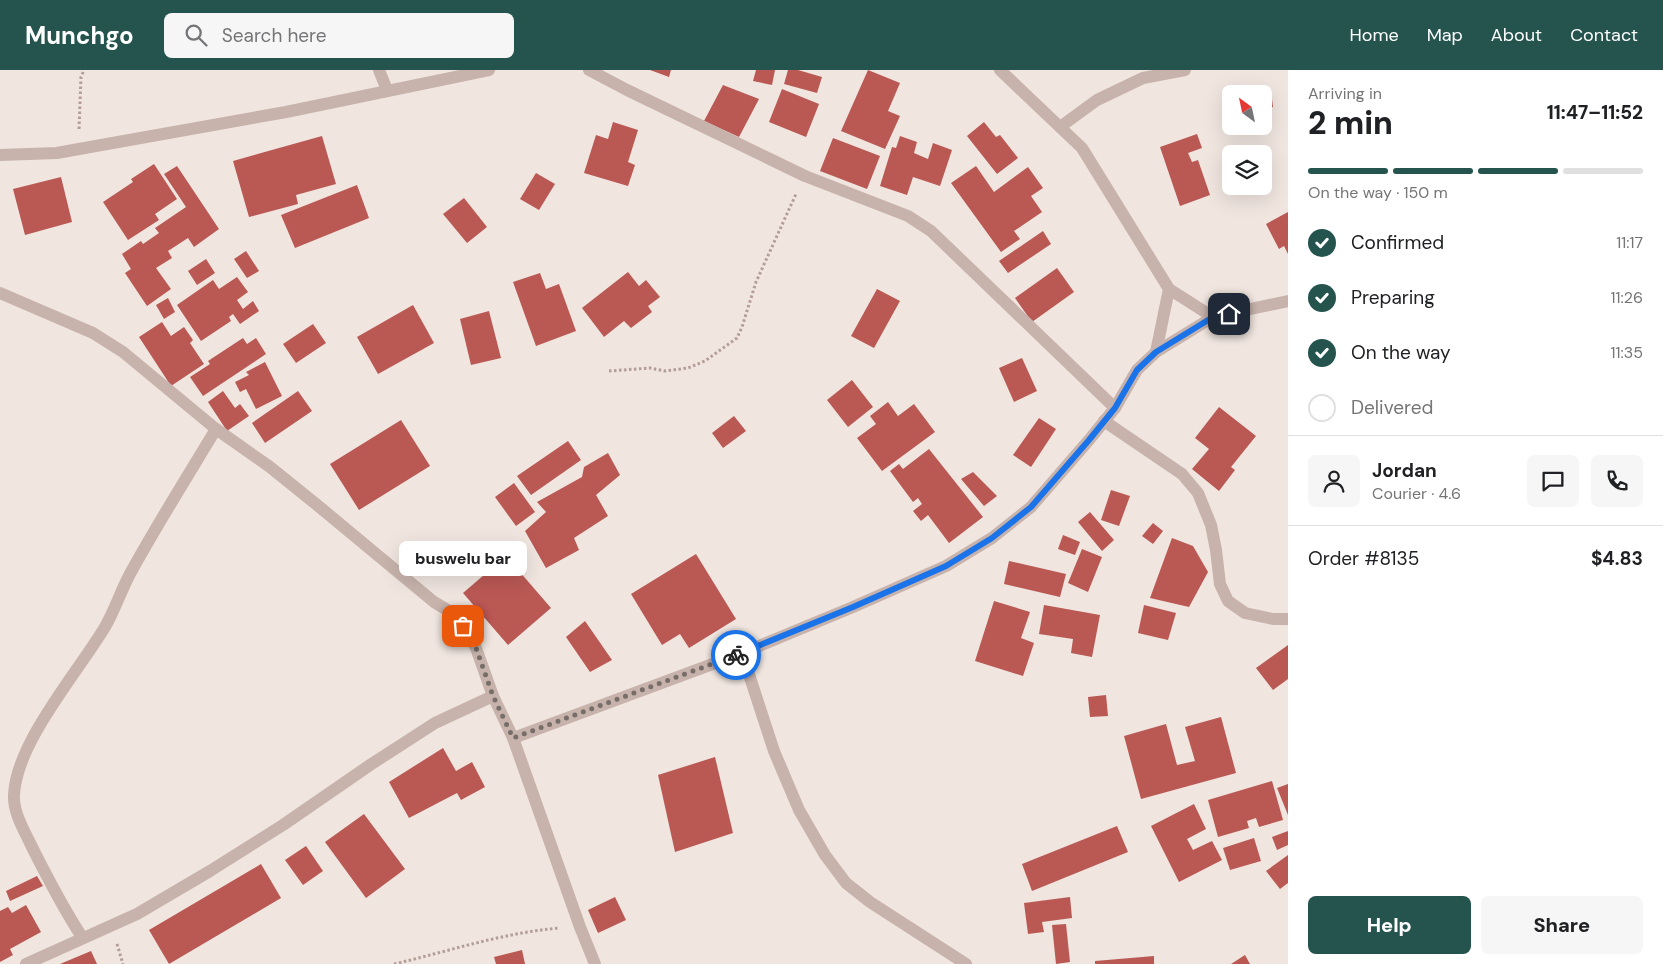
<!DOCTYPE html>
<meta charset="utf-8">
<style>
body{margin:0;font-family:"DM Sans",sans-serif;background:#f6f6f6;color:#202124;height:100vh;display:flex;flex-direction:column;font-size:19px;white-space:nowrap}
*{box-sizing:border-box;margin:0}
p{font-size:16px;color:#757577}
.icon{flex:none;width:28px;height:28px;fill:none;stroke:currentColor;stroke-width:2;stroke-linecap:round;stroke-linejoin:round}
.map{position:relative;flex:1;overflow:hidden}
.side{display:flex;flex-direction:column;background:#fff;width:375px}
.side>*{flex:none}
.needle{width:32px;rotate:327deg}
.buttons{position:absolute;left:1222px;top:15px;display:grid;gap:10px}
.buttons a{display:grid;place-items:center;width:50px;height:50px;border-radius:8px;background:#fff;box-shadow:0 5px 20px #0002;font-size:25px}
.pin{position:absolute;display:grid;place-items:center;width:42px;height:42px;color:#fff;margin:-21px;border-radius:10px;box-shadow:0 2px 8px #0006}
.courier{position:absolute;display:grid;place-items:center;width:50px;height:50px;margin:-25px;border:4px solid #1a73e8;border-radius:50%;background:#fff;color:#222;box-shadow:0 1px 6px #0007}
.bubble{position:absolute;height:35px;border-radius:8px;background:#fff;box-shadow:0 5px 20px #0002;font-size:16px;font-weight:800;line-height:35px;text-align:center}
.overview em{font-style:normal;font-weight:800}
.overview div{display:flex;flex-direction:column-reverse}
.overview{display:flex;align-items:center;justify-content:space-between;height:85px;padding:0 20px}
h1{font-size:32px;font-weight:800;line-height:38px}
.bar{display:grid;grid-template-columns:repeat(4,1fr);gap:8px 5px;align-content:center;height:60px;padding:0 20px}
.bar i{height:6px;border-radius:4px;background:#e0e0e0}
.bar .current{background:#24544d}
.bar p{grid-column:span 4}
.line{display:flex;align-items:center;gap:12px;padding:0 20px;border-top:1px solid #e0e0e0}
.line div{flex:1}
.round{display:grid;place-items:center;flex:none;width:52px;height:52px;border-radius:8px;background:#f6f6f6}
ol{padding:0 20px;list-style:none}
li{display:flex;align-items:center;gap:15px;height:55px}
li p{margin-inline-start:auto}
li .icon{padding:5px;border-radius:50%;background:#24544d;color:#fff;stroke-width:4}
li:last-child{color:#757577}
li i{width:28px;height:28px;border:2px solid #e0e0e0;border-radius:50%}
.cta{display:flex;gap:10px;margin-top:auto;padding:10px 20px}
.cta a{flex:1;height:58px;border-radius:8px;background:#24544d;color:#fff;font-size:20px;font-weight:800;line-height:58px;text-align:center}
.cta a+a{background:#f6f6f6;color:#202124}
header{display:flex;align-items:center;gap:30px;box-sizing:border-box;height:70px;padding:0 25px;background:#24544d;color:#fff}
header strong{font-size:24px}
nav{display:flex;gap:28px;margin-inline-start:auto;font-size:18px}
.search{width:350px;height:45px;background:#f6f6f6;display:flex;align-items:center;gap:12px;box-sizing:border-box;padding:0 18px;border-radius:8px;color:#757577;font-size:19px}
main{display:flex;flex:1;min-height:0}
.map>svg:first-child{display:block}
</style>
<header>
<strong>Munchgo</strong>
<div class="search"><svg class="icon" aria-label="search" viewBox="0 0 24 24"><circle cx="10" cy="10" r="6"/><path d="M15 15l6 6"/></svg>Search here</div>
<nav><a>Home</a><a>Map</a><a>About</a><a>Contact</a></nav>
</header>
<main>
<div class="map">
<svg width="1288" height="894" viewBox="0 0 1288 894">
<rect width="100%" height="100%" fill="#f0e5df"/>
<g fill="#ba5854">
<polygon points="650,0 671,0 669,7"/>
<polygon points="756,0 775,0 772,15 753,11"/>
<polygon points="788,0 798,0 822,7 817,23 784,14"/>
<polygon points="868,0 900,13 888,41 900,46 885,79 841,61"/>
<polygon points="723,15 759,29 739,67 704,51"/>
<polygon points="782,19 819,34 806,67 769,52"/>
<polygon points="1271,21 1273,37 1264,39 1264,22"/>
<polygon points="613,52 638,60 628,92 635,95 628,116 584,103 596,65 608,69"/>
<polygon points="984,52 996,67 1000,65 1018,88 997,104 967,66"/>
<polygon points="1197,64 1202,78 1188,83 1192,92 1198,90 1210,125 1180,136 1160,77"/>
<polygon points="322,66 336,114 296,125 298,134 249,147 233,91"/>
<polygon points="900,66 917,72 914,83 928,89 933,73 952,80 940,116 913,107 907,125 880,116 892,77 896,78"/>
<polygon points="833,68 880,86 867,119 820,101"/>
<polygon points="154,94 177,129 155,144 159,150 128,170 103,132 133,112 131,109"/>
<polygon points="177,96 219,159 194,177 188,168 168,181 172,188 156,198 171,219 147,236 125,203 131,199 122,184 141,171 143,174 159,163 155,158 186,137 164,104"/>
<polygon points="976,96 994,122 1028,97 1043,118 1031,126 1042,142 1014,161 1020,169 1001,182 951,113"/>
<polygon points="536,103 555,114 539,140 520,129"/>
<polygon points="61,107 72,152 25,165 13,119"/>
<polygon points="357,115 369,148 295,178 281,145"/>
<polygon points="464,128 487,157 467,173 443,144"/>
<polygon points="1288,142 1288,184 1284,176 1279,179 1266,154"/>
<polygon points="1043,161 1051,174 1008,203 999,191"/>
<polygon points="246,181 259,201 247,208 234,189"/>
<polygon points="206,189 215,203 197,215 188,201"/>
<polygon points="1057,198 1074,222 1032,252 1015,228"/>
<polygon points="628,202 639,216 646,210 660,227 648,236 652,242 631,258 624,251 604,267 582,238"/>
<polygon points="540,203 546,219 559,214 576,261 536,276 513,212"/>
<polygon points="237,207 248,222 237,230 243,239 253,231 259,241 240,254 233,244 229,247 231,251 201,271 177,235 213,210 219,219"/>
<polygon points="877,219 900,231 874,278 851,266"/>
<polygon points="168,228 175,242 164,249 156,235"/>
<polygon points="413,235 434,273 378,304 357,267"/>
<polygon points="489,241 501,288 471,295 460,249"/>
<polygon points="162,252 171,266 184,257 193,270 190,273 204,294 171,316 139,267"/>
<polygon points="313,254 326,273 296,293 283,274"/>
<polygon points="243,268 247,274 256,268 266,284 203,326 190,307 210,294 208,291"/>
<polygon points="1022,288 1037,321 1014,332 999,298"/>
<polygon points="265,292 282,326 256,339 246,319 240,322 235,312 249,305 246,302"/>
<polygon points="852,310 873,337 848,357 827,330"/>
<polygon points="223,321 235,338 240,334 249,346 227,361 208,332"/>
<polygon points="298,321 312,341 265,373 252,353"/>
<polygon points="888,332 898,346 914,334 935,362 882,401 857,368 876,354 870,346"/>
<polygon points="1219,337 1256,366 1231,397 1235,400 1219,421 1192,399 1209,379 1195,368"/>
<polygon points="734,346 746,361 723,378 712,363"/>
<polygon points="1039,348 1056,359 1031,397 1013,385"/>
<polygon points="401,350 430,396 359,440 330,394"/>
<polygon points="568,371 581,390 531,425 517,406"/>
<polygon points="929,379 983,447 949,473 928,445 921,451 913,441 922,434 918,428 913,432 890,401 899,394 903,399"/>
<polygon points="608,383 620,405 596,425 608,446 574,468 579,480 546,498 525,461 546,442 537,432 582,407 584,397"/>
<polygon points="973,402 997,426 984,436 961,409"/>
<polygon points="514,413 535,442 516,456 495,427"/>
<polygon points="1111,420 1130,426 1119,456 1101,450"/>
<polygon points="1090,442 1114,470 1102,481 1078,452"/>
<polygon points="1153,453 1163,461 1153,474 1142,466"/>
<polygon points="1063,465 1080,472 1075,485 1058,479"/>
<polygon points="1172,468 1193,476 1208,502 1189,537 1150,528"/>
<polygon points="1082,479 1102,487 1088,522 1068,513"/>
<polygon points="696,484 736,549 689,578 680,564 662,575 631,524"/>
<polygon points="506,486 551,538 508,575 463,523"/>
<polygon points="1009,491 1066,504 1060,527 1004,514"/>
<polygon points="994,531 1030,542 1021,568 1034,573 1023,606 975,591"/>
<polygon points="1044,535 1100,545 1092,587 1071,583 1073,569 1039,564"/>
<polygon points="1144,535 1176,543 1168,570 1138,563"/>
<polygon points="585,551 612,590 590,602 566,567"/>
<polygon points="1288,575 1288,609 1273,620 1256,598"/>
<polygon points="1106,625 1108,646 1090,647 1088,627"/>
<polygon points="1221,647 1236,703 1141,729 1124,666 1166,654 1177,695 1195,691 1185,657"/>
<polygon points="443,678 456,701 472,692 485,717 461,730 457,723 409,748 389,712"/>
<polygon points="715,687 733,763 675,782 658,705"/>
<polygon points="1272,711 1283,750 1259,757 1256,748 1247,751 1249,758 1218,767 1208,730"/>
<polygon points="1288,714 1288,745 1277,718"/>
<polygon points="1194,734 1206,759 1187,769 1193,780 1212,771 1222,790 1179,812 1151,756"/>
<polygon points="364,744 405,799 366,828 325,772"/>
<polygon points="1117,756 1128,782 1032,821 1022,794"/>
<polygon points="1288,761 1288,775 1277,780 1272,767"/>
<polygon points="1254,768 1261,791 1230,800 1223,778"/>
<polygon points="306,776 323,801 303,815 285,790"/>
<polygon points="1288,785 1288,813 1280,819 1266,801"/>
<polygon points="261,794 281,828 169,894 149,860"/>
<polygon points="37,806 43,816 10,831 6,821"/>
<polygon points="615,827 626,850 598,863 588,840"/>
<polygon points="1070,827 1072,848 1042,852 1044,862 1028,864 1024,833"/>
<polygon points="26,835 41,862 10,879 13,885 0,892 0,841 8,837 12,843"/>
<polygon points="1066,854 1070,892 1056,894 1052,855"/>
<polygon points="522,880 525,894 496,894 494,887"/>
<polygon points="91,881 97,894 60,894"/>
<polygon points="1245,885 1250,894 1231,894"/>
<polygon points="1154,886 1154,894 1095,894 1095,891"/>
</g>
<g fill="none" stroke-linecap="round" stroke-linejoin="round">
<g stroke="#b39d96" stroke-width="3" stroke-dasharray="2.5 2.5" stroke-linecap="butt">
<polyline points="79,59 81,7 84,0"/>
<polyline points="609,301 650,298 665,301 688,298 705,291 737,268 742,257 756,212 796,124"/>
<polyline points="117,874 123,894"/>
<path d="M394 894C450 881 502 863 559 858"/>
</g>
<g stroke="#c7b3ac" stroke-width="12">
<polyline points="379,0 387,20"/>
<polyline points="589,0 627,20 805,106 908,146 931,161 1115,338"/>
<polyline points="1000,0 1082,78 1169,219 1213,247"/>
<polyline points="1060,57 1097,30 1143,8 1185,0"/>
<polyline points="0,85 57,83 79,79 286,42 489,0"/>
<polyline points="0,223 93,263 123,282 216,359 270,397 322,439 434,532 449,541 463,556 476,578 493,626 513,668 580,857 595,894"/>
<polyline points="1156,282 1169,219"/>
<polyline points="1104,351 1182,404 1198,423 1211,455 1216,480 1220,514 1228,531 1245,543 1273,549 1288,549"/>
<polyline points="742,583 774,681 799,740 825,785 846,813 870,832 966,894"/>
<polyline points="513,668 742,583 853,537 946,496 992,468 1031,437 1089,370 1115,338 1137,300 1156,282 1213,247 1288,231"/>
<path d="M82 867C63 838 47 807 31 775 24 760 13 742 14 725 16 673 78 602 105 557 115 540 121 520 131 502 158 453 187 407 216 359"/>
<polyline points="26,894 137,844 210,801 283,755 370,695 435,653 493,626"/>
</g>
</g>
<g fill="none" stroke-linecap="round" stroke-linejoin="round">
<polyline stroke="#776d69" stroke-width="5" stroke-dasharray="0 9" points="463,556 476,578 493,626 513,668 736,585"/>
<polyline stroke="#1a73e8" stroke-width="6" points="736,585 853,537 946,496 992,468 1031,437 1089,370 1115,338 1137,300 1156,282 1213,247 1229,244"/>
</g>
</svg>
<div class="buttons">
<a><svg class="needle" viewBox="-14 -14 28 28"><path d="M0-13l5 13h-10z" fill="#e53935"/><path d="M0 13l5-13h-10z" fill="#757577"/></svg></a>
<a><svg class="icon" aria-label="layers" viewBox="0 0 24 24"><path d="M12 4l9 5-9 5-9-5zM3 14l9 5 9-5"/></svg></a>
</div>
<div class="pin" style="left:463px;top:556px;background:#ea580c"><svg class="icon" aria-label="bag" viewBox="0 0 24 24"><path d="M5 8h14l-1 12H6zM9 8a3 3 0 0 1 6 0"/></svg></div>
<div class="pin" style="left:1229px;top:244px;background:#1f2937"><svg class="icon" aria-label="home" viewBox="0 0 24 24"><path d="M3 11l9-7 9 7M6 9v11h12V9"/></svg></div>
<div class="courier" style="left:736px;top:585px"><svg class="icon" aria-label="bike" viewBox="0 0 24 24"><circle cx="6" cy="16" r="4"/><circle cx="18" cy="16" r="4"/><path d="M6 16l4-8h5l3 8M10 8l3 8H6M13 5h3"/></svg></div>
<div class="bubble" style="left:399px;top:471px;width:128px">buswelu bar</div>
</div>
<section class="side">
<div class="overview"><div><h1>2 min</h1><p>Arriving in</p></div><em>11:47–11:52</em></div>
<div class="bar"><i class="current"></i><i class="current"></i><i class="current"></i><i></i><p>On the way · 150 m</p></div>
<ol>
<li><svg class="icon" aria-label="check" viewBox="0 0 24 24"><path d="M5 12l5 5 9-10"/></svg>Confirmed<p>11:17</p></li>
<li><svg class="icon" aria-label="check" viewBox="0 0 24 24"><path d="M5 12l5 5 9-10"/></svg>Preparing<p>11:26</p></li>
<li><svg class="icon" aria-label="check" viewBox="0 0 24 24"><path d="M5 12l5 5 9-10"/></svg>On the way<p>11:35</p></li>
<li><i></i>Delivered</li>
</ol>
<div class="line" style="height:90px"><a class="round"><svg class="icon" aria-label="person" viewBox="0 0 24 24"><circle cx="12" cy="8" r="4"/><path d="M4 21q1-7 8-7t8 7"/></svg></a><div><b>Jordan</b><p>Courier · 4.6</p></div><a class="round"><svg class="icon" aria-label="chat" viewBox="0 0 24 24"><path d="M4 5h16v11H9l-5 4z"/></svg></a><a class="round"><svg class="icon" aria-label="phone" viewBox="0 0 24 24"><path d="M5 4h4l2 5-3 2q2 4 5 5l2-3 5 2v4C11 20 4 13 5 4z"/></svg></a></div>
<div class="line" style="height:65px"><div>Order #8135</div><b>$4.83</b></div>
<div class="cta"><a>Help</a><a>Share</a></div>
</section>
</main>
